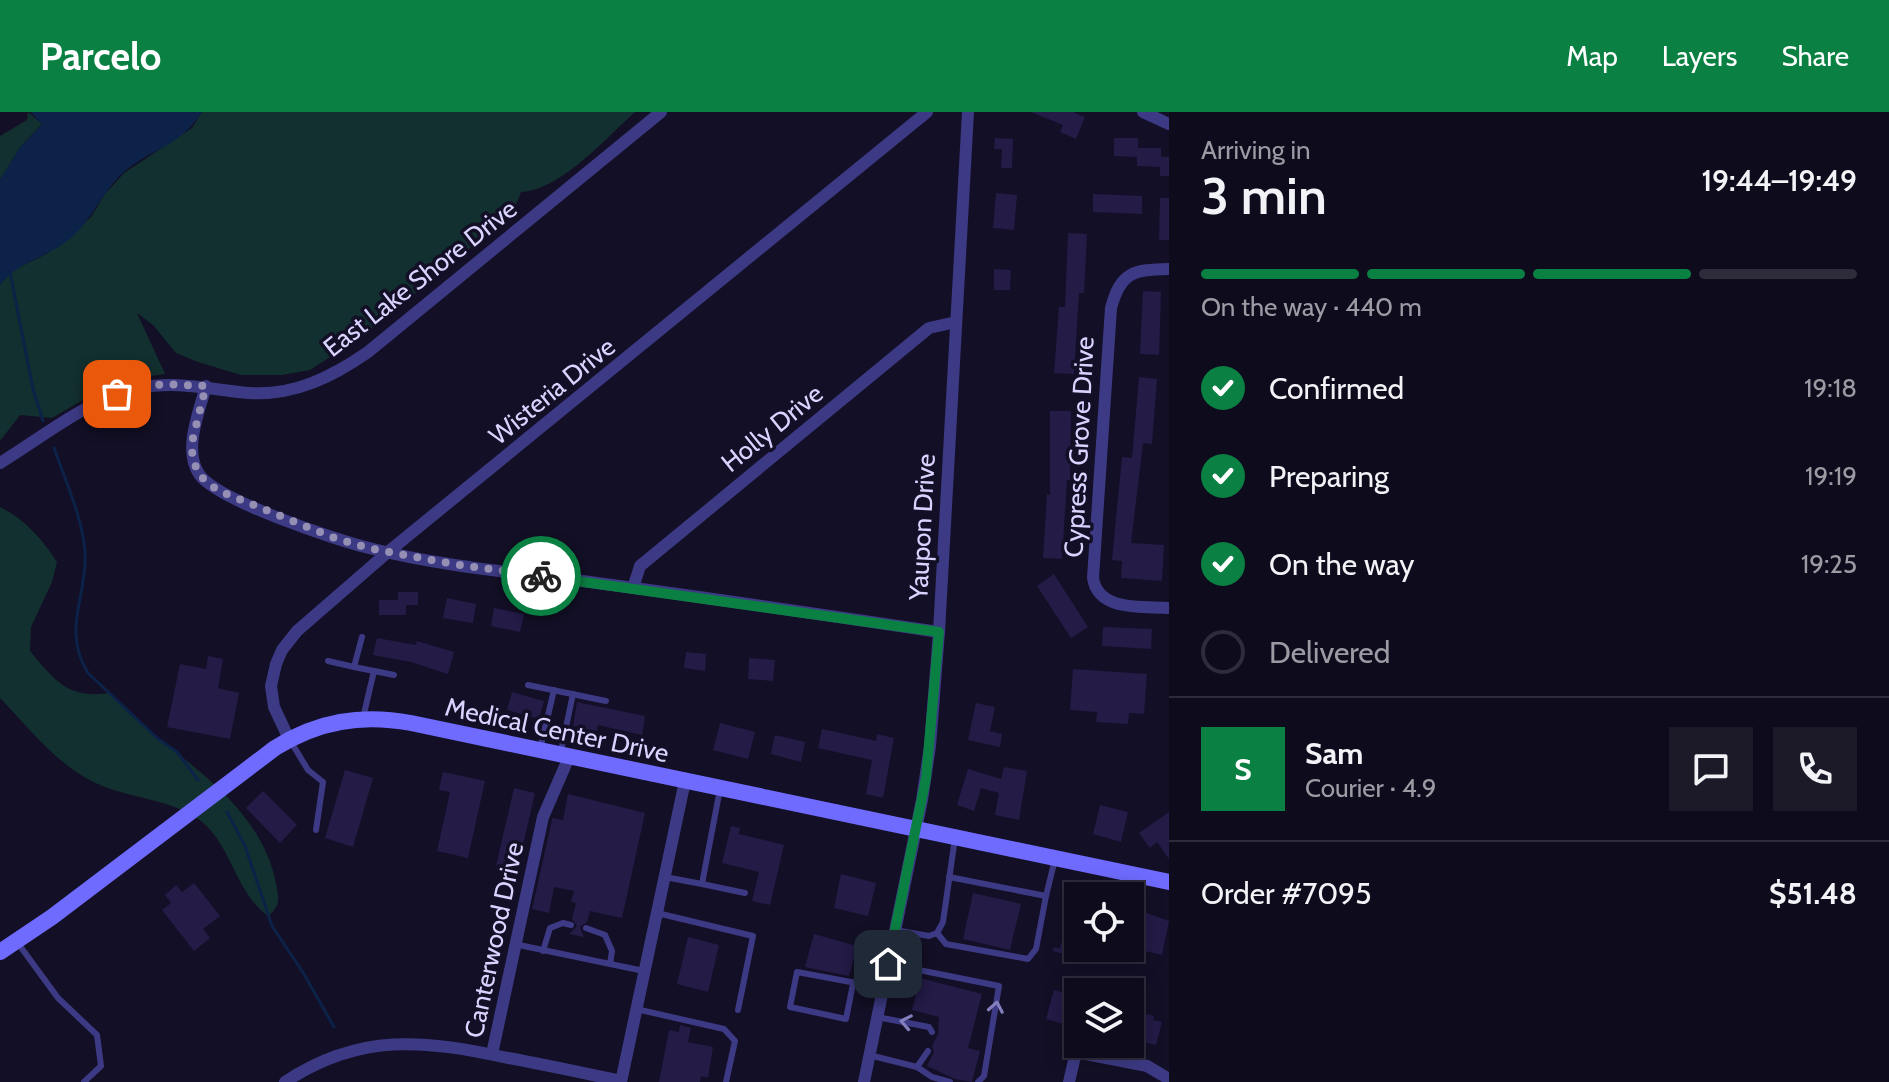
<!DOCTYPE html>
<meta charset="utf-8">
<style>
body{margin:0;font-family:Cabin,sans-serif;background:#1c1929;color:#f1f3f6;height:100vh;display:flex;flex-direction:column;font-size:30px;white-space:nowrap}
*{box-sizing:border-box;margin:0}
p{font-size:26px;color:#9b9ba3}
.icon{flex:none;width:44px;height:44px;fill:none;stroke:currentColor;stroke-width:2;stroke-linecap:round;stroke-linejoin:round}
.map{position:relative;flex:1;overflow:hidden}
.panel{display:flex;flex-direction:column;background:#0e0b1c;width:720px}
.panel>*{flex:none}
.tools{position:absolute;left:1064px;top:770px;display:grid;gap:16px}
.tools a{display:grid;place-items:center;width:80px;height:80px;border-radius:0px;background:#0e0b1c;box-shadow:0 4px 20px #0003,0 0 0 2px #2e2b3b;font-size:40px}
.pin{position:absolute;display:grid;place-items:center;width:68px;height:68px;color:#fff;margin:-34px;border-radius:16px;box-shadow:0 4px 12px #0006}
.courier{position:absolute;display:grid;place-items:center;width:80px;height:80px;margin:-40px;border:6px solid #0b8043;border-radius:50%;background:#fff;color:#222;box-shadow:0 2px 10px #0007}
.head em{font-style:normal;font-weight:600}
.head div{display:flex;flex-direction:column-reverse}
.head{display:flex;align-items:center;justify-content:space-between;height:136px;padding:0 32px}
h1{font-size:52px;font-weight:600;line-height:60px}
.bar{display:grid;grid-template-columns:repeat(4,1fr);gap:12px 8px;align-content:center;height:96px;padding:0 32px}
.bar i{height:10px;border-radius:6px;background:#2e2b3b}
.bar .selected{background:#0b8043}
.bar p{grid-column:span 4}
.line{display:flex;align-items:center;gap:20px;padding:0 32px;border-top:2px solid #2e2b3b}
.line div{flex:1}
.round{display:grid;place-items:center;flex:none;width:84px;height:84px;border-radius:0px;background:#1c1929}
ol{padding:0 32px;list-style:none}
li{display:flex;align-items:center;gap:24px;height:88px}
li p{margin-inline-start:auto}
li .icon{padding:8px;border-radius:50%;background:#0b8043;color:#fff;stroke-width:4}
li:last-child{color:#9b9ba3}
li i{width:44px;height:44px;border:4px solid #2e2b3b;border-radius:50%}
header{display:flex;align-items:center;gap:48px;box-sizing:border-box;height:112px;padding:0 40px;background:#0b8043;color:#fff}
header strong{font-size:38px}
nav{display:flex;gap:44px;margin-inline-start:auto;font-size:28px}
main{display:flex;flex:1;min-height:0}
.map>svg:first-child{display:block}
</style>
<header>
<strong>Parcelo</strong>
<nav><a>Map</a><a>Layers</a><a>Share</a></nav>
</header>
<main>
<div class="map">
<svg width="1169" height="970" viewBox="0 0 1169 970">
<rect width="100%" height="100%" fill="#130f26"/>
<g fill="#12302f">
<polygon points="28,0 42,12 21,34 0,68 0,24 27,8"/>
<path d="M202 0H635C606 26 561 78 521 80L514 98 441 161 358 227 310 258 282 263H241L198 250 176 241 153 213 137 201 165 262 129 267 88 285 52 306 20 303 0 329V173L10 160 48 141 91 105 105 82 124 61 192 16Z"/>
<path d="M0 395C24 406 43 428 57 450L52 470 31 515 30 539C55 569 68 587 110 581 126 596 142 614 159 627 208 665 264 707 276 772 279 786 281 794 268 804 235 780 232 734 201 709 175 689 138 687 108 676 62 660 33 620 0 586Z"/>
</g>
<path fill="#0c2248" d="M31 0H202C180 35 154 35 125 59 103 78 93 107 71 126 49 145 18 149 0 173V68L21 34 42 13Z"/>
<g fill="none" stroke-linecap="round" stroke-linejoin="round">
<g stroke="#0c2248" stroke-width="3">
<polyline points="0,161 10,160 33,277 43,309"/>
<path d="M54 336C65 368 82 404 85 439 88 484 61 517 88 561L157 626 177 640 198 668"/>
<polyline points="227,700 245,734 272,814 304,862 334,915"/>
</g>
</g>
<g fill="#241b47">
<polygon points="1031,0 1073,0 1085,5 1076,27 1060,20 1063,13"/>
<polygon points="995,26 1013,27 1012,56 1001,56 1002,37 994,37"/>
<polygon points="1114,26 1138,26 1138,36 1161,36 1161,45 1169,45 1169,64 1160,64 1160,55 1137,54 1137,45 1114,44"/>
<polygon points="996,81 1017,83 1014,118 993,116"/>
<polygon points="1093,82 1142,84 1142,102 1093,100"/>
<polygon points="1160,86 1169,86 1169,128 1159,128"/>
<polygon points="1068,121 1087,122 1084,181 1079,181 1074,262 1054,261 1059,195 1065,195"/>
<polygon points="994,157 1011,158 1010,178 994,178"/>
<polygon points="1143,179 1161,180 1159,243 1140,242"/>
<polygon points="1139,265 1157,267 1152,332 1143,331 1131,431 1164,433 1162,469 1121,466 1122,449 1112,448 1122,345 1132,346"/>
<polygon points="1050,299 1071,299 1070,368 1067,368 1062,447 1043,446 1047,382 1050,383"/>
<polygon points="1054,462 1088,515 1071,526 1037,474"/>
<polygon points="398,480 418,480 418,493 406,493 406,503 379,503 379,488 398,488"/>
<polygon points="447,486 476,492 473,511 443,506"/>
<polygon points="494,496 524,502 520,520 491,514"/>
<polygon points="1103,515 1152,517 1151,537 1102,534"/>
<polygon points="377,526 416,533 417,529 454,540 448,562 411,550 373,543"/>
<polygon points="686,540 706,542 705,559 684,556"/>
<polygon points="208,544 223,547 218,576 239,581 230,627 167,615 180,552 206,557"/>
<polygon points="749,546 775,548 773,569 748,567"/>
<polygon points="1073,557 1147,562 1144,602 1129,601 1128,612 1096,610 1097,600 1070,598"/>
<polygon points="512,580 544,589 539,607 507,598"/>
<polygon points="577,590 645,604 642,623 598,613 597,619 573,614"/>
<polygon points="976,591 995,595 990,619 1002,622 1000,635 968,628"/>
<polygon points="720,611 755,620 748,647 713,638"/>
<polygon points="822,617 876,629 877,622 894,626 883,686 866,682 872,648 818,636"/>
<polygon points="775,623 805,630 801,650 771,642"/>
<polygon points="1004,655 1027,659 1019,708 995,703 999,681 981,676 974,699 957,693 968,657 1001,667"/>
<polygon points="345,658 373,666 353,735 325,726"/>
<polygon points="443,660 485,669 468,746 437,739 450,680 439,678"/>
<polygon points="514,676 535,681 517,759 496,754"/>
<polygon points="263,679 297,713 280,731 246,696"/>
<polygon points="568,682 645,701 622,806 590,799 587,810 580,815 584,825 569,822 577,814 572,807 576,791 571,790 574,779 554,775 549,801 532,797 552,708 552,706 563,708"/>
<polygon points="1100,693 1128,700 1121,730 1093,722"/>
<polygon points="1169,700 1169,747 1157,730 1150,736 1139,721"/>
<polygon points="731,714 740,716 739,722 784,733 770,793 752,789 759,760 722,751"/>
<polygon points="841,762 876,771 868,804 834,796"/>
<polygon points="194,771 220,804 203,817 210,826 194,839 162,798 171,791 165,783 176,773 182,780"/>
<polygon points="973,781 1021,792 1010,838 963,827"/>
<polygon points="1130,795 1169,809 1162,843 1145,839 1141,852 1093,839 1093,836 1130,836"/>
<polygon points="1070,799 1078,801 1078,836 1082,836 1079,846 1053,839 1053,836 1060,836"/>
<polygon points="814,822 857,834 849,864 805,855"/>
<polygon points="688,825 719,833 708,880 677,872"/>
<polygon points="920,866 982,882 968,936 980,939 972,970 955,967 927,954 934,940 932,934 938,922 939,905 912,898"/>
<polygon points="1054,878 1078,885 1078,916 1046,907"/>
<polygon points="1135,899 1154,904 1153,908 1162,910 1156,933 1130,927"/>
<polygon points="680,913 691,916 688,930 713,935 708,966 701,964 700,970 659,970 669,918 679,920"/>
</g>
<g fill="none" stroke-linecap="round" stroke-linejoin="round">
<g stroke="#3d3a85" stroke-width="6">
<polyline points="362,525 354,555 374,559 363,606"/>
<polyline points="328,549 354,555"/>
<polyline points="374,559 394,563"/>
<polyline points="528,573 606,589"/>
<polyline points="291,630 308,658 323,670 316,718"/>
<polyline points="540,637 554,578"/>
<polyline points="561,639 573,582"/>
<polyline points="665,765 702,772 720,677"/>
<polyline points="949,765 1046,784 1055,747"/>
<polyline points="702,772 745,781"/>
<polyline points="657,801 753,824 738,898"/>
<polyline points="586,816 605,823 612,839 610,852"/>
<polyline points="895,818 929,824 937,821 943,810 955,726"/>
<polyline points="937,821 946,832 1028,847 1036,837 1046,784"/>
<polyline points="17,830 58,886 97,923 101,954 84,970"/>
<polyline points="514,832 644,859"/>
<polyline points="543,839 550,816 563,811 571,813"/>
<polyline points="889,852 999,874 984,964 978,970"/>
<polyline points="853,872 846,907 790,895 797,860 883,876"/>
<polyline points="636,897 724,917 735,929 726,970"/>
<polyline points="877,905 929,915 932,920"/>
<polyline points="869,943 917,955 932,965 950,970"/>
<polyline points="917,955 928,939"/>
</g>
<g stroke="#3d3a85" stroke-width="12">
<polyline points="1143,0 1169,12"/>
<path d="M1169 157C1134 158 1121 159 1111 196L1093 466C1098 500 1143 494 1169 496"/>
<path d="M206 274C199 300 183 338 199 362 216 388 336 428 369 436 443 455 522 461 597 471 711 486 825 503 939 520"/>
<path d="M0 351C43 325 89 286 139 276 178 268 211 278 249 281 294 284 332 265 368 240L661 0"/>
<polyline points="633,476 640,454 929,216 956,210"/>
<polyline points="289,627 274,595 271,574 276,552 282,538 297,519 388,440 927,0"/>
<polyline points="492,942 543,705 569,645"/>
<path d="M285 970C360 920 425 928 508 946 546 953 583 961 621 969"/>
<polyline points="621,970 685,669"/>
<polyline points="864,970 922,688 930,634 939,520 968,0"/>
<polyline points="1069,970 1076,940 1147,954 1169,967"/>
</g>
<path stroke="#6f6bff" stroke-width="16" d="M0 840 52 805 275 636C318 609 361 602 411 611L1169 770"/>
</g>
<defs><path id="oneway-chevron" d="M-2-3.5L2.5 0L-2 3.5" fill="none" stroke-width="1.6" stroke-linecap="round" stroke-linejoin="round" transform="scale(2)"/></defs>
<g stroke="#837fbc">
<use href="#oneway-chevron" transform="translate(996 895) rotate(-80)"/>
<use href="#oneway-chevron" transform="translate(906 910) rotate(-169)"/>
</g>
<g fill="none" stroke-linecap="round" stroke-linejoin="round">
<polyline stroke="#948fb3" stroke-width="8" stroke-dasharray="0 14.4" points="117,282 163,272 206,274 193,326 192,345 199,363 217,378 332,425 368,436 453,452 541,464"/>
<polyline stroke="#0b8043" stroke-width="10" points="541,464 939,520 926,666 888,852"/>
</g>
<g text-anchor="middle" stroke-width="7" stroke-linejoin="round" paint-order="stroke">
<g font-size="26" fill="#d9d4ff" stroke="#130f26">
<text transform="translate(420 166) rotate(-38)" y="9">East Lake Shore Drive</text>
<text transform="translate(552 279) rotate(-39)" y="9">Wisteria Drive</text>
<text transform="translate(772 316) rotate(-39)" y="9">Holly Drive</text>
<text transform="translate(1079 335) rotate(-87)" y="9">Cypress Grove Drive</text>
<text transform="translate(922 415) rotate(-87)" y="9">Yaupon Drive</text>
<text transform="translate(557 618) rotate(12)" y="9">Medical Center Drive</text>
<text transform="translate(494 828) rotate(-78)" y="9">Canterwood Drive</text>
</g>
</g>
</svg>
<div class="tools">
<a><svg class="icon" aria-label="locate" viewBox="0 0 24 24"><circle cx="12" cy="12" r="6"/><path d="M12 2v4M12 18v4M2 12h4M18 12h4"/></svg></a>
<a><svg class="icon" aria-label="layers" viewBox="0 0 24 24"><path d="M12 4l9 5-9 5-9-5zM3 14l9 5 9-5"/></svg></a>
</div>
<div class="pin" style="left:117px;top:282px;background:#ea580c"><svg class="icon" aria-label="bag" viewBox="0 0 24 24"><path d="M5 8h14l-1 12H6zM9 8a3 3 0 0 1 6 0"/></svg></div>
<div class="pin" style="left:888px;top:852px;background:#1f2937"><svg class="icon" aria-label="home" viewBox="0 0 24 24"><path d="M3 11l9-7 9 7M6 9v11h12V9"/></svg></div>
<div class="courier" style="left:541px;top:464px"><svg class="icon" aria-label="bike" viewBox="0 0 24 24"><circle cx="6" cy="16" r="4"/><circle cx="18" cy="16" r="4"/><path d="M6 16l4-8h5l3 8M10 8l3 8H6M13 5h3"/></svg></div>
</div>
<section class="panel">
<div class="head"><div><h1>3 min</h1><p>Arriving in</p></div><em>19:44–19:49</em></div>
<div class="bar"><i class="selected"></i><i class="selected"></i><i class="selected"></i><i></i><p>On the way · 440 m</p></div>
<ol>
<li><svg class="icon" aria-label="check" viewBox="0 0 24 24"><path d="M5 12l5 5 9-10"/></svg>Confirmed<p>19:18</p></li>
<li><svg class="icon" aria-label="check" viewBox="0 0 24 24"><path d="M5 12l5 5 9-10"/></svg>Preparing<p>19:19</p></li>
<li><svg class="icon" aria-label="check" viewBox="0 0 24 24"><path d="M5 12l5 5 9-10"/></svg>On the way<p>19:25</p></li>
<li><i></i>Delivered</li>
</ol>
<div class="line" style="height:144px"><b class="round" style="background:#0b8043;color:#fff">S</b><div><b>Sam</b><p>Courier · 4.9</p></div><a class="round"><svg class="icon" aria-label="chat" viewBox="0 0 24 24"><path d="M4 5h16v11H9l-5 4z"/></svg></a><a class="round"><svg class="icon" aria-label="phone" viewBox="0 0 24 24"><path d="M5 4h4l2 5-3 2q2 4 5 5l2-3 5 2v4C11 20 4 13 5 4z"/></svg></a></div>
<div class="line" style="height:104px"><div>Order #7095</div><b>$51.48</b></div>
</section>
</main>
